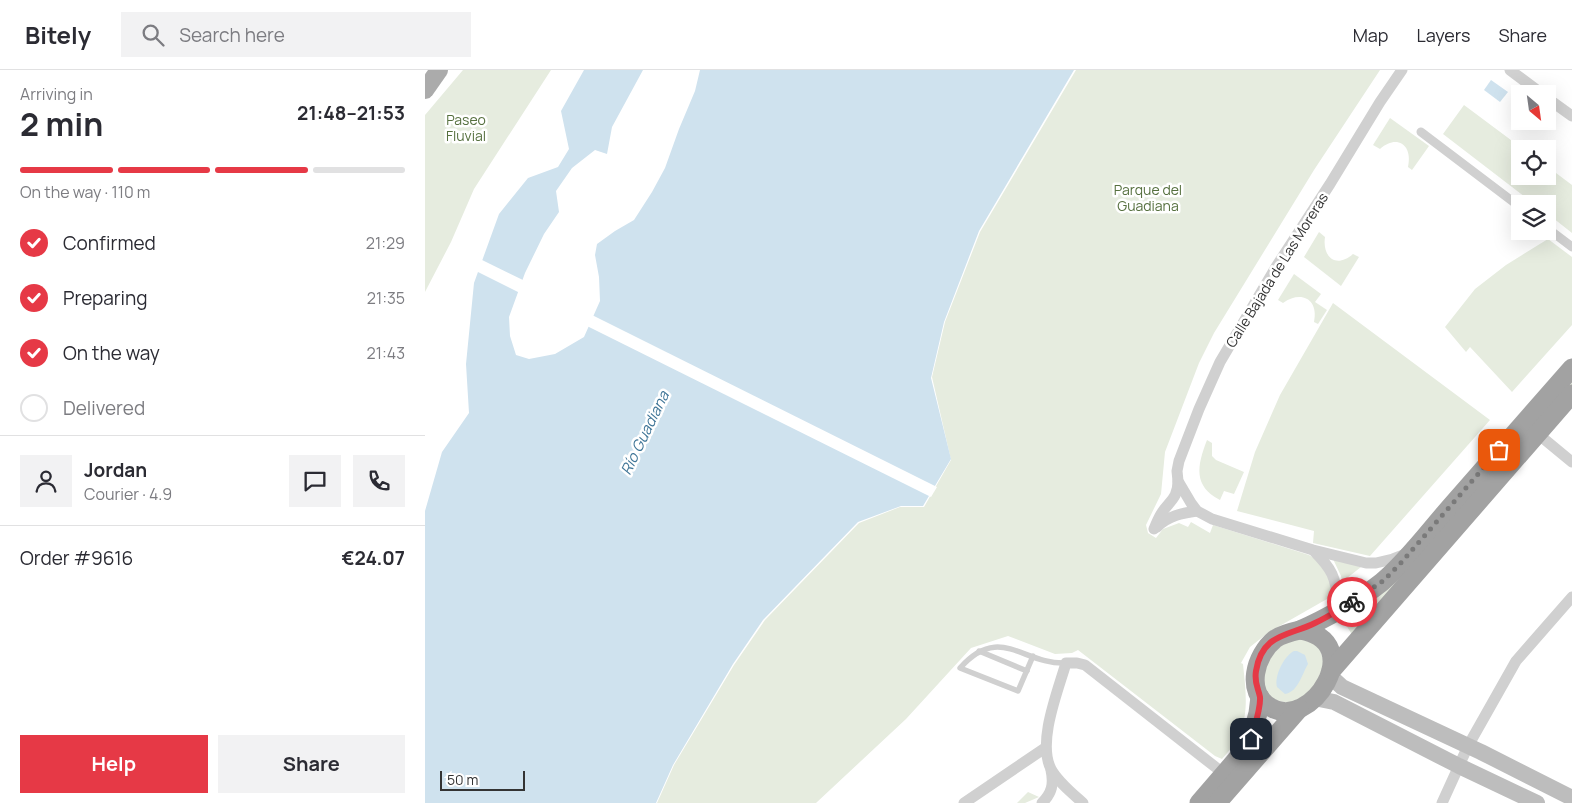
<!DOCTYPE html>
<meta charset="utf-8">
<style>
body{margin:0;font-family:Manrope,sans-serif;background:#f2f2f3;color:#2b2b33;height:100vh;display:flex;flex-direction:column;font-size:19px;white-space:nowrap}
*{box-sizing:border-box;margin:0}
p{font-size:16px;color:#7c7c81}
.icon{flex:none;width:28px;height:28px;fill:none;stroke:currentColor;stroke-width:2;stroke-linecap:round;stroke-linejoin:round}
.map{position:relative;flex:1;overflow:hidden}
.sheet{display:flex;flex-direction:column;background:#fff;width:425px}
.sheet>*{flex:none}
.needle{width:32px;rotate:151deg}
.controls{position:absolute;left:1086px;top:15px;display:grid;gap:10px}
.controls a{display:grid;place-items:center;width:45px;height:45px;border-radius:0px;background:#fff;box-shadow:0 5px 20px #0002;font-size:25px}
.scale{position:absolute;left:15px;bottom:12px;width:85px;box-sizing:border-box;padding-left:5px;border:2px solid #333;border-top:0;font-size:14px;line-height:18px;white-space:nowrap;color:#333;-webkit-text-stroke:4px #fff;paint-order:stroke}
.pin{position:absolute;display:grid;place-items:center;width:42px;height:42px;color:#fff;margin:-21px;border-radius:10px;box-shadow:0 2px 8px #0006}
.courier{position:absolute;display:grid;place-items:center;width:50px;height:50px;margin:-25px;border:4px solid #e63946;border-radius:50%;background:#fff;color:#222;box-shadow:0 1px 6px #0007}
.summary em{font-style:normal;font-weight:700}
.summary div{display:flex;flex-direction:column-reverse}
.summary{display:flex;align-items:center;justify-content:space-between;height:85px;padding:0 20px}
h1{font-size:32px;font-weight:700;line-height:38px}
.bar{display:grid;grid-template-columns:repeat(4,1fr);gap:8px 5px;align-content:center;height:60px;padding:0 20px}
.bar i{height:6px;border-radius:4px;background:#e1e1e2}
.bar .current{background:#e63946}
.bar p{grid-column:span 4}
.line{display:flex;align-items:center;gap:12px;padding:0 20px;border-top:1px solid #e1e1e2}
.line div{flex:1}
.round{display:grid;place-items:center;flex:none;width:52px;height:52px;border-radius:0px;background:#f2f2f3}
ol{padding:0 20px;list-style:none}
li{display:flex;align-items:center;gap:15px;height:55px}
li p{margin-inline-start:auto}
li .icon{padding:5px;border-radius:50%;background:#e63946;color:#fff;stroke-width:4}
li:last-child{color:#7c7c81}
li i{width:28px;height:28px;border:2px solid #e1e1e2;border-radius:50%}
.primary-button{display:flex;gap:10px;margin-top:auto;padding:10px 20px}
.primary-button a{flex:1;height:58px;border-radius:0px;background:#e63946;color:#fff;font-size:20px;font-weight:700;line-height:58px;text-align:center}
.primary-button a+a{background:#f2f2f3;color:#2b2b33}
header{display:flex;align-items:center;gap:30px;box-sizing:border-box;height:70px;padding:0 25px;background:#fff;border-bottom:1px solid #e1e1e2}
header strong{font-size:24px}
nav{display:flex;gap:28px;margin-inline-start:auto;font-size:18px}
.search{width:350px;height:45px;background:#f2f2f3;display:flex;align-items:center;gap:12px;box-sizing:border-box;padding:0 18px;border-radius:0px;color:#7c7c81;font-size:19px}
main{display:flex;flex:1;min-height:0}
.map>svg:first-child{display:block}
</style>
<header>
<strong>Bitely</strong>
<div class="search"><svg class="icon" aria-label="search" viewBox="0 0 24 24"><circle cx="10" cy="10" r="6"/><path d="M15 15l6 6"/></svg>Search here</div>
<nav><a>Map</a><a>Layers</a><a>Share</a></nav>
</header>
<main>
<section class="sheet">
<div class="summary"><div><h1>2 min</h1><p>Arriving in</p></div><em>21:48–21:53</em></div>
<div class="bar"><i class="current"></i><i class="current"></i><i class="current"></i><i></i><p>On the way · 110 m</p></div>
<ol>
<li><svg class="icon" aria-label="check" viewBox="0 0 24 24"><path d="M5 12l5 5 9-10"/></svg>Confirmed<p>21:29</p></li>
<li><svg class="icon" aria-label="check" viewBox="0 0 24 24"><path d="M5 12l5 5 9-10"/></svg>Preparing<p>21:35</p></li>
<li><svg class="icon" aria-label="check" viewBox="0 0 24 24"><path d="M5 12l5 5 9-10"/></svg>On the way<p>21:43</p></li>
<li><i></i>Delivered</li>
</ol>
<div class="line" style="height:90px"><a class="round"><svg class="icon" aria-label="person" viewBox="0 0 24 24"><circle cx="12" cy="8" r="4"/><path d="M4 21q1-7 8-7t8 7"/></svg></a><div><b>Jordan</b><p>Courier · 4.9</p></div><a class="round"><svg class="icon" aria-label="chat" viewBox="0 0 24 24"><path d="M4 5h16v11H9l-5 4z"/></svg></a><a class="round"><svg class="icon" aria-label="phone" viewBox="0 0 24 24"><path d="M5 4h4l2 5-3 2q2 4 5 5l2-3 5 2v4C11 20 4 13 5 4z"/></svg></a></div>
<div class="line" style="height:65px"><div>Order #9616</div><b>€24.07</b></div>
<div class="primary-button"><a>Help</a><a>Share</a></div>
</section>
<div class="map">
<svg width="1147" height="733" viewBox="0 0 1147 733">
<rect width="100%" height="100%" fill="#fff"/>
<g fill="#e6ecdf">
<polygon points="38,0 126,0 49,119 26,172 0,222 0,45"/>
<path d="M651 0H955L889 100 789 263 774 293 740 382 736 424 721 455 723 463 731 468 738 459 754 453 763 457 766 452 785 463 788 455 884 485C902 495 904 505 907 524L902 529 844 562 825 577 816 593 818 594C822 633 826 658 797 689L790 686 653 580 647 583 630 584 583 566 546 578 481 649 391 733H232L249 695 309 595 340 550 434 453 475 437H499L526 390 507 307 520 252 555 162Z"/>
<polygon points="1039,35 1098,79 1095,79 1095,106 1122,106 1123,97 1147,115 1147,163 1123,144 1122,134 1109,134 1018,64"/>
<path d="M965 48 1004 76 987 100 983 97C988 75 972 64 955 79L948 75Z"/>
<path d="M894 162 900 167C897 187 911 199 928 184L934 187 916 216 879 187Z"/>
<polygon points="1123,169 1147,187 1147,255 1087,322 1045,277 1041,282 1020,257 1050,219 1081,195"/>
<path d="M869 204 896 224 890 232 902 240 893 254 889 252C894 229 876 220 858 233L853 230Z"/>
<polygon points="908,233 1065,350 945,486 888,473 889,461 812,441 830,382 855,325"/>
<polygon points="1147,307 1147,317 928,566 921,555 920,543"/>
<path d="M782 370 787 373V386L791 390 819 402 809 424 799 421 795 430C768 416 772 396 782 370Z"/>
<polygon points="908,489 936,497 917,512 916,506"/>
<path d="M874 568 894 576 899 594 890 616 877 627 864 633 846 629C832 612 841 586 859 574 863 571 869 569 874 568Z"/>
<polygon points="603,722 614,727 600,733 592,733"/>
</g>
<g fill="#cfe2ee">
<polygon points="159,0 218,0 187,57 182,84 170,80 147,98 131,121 134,142 119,164 100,203 84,247 85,266 91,285 104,289 130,284 159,267 175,231 174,207 170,185 172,174 190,161 209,150 227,122 240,98 254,59 270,21 275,0 649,0 554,161 519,252 506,308 526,389 498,436 476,436 433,452 338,550 308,594 248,695 231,733 0,733 0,441 17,382 44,343 41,294 49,213 74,144 103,108 133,97 144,79 136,41"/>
<polygon points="1066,10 1083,22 1075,32 1059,20"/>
<path d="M869 581H872L880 585 883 594C877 604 873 622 860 624L852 617C849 606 859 586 869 581Z"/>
</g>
<g fill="#fff">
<polygon points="55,189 100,211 95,223 51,201"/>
<polygon points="167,245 512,417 506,427 162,256"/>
</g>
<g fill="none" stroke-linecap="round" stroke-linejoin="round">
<g stroke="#d0d0d0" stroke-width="5.5">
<polyline points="554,581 602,601"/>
<path d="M608 586 593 621 535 598C575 553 598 595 641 593"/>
</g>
<g stroke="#d0d0d0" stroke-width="9">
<polyline points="996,62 1095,137"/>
<polyline points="1122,158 1147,177"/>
</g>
<g stroke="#d0d0d0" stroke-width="11">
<polyline points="977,0 955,32 905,114 851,197 795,292 774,339 754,391 752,401 753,411 766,433 772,441 787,449 888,480 941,493 951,493 968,489 981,484"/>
<polyline points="1085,0 1117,24"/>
<polyline points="1122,28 1147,46"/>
<polyline points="1113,364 1147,392"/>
<path d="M732 457C743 446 757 443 772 441"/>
<path d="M729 459C731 454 733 449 736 444 744 431 753 429 753 411"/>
<path d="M889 481C906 498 912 508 912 532"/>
<polyline points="539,733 620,678"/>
<path d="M617 733C627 723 629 714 626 700"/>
<path d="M658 733C647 723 633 712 626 699 612 672 633 621 641 593H652L660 595 798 703"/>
<polyline points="1017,733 1043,676 1091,591 1147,527"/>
</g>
<g stroke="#bdbdbd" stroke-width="16">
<polyline points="905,606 917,617 1056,682 1147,728"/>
<polyline points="889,628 909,632 1034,696 1112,733"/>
</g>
<polyline stroke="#ababab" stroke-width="18" points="0,20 14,0"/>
<g stroke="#a2a2a2" stroke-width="19">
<path d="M875 560C900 549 936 529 957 512 983 490 1004 461 1026 436 1066 390 1107 344 1147 298"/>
<path d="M875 560C944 571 886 663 845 637 820 622 830 585 850 569 857 564 866 562 875 560Z"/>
<polyline points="906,601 1147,324"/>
<polyline points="774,733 811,690 826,669 833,643 835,627"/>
<polyline points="792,733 874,639"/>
</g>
</g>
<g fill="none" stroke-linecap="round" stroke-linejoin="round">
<polyline stroke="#7a7a7a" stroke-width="5" stroke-dasharray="0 9" points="927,532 958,511 975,494 1074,380"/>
<path stroke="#e63946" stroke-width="6" d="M826 669C829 657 836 639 835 627 833 617 829 613 831 601 837 563 864 566 890 553 903 547 915 539 927 532"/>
</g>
<g text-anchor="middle" stroke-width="5" stroke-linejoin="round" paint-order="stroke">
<g font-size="14" fill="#56703f" stroke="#fff">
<text x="41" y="55">Paseo<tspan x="41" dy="16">Fluvial</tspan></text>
<text x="723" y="125">Parque del<tspan x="723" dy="16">Guadiana</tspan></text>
</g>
<g font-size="14" fill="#333" stroke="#fff">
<text transform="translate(852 200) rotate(-58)" y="5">Calle Bajada de Las Moreras</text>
</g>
<g font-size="15" font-style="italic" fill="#3f7597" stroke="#fff">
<text transform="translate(220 363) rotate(-64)" y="5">Río Guadiana</text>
</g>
</g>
</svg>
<div class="controls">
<a><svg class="needle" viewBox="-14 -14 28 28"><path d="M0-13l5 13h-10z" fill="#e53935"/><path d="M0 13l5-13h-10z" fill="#7c7c81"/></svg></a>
<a><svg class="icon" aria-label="locate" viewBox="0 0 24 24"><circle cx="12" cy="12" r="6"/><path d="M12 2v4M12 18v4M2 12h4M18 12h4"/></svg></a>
<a><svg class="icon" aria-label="layers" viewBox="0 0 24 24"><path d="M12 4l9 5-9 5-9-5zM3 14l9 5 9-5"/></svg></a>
</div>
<div class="scale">50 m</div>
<div class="pin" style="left:1074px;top:380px;background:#ea580c"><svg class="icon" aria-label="bag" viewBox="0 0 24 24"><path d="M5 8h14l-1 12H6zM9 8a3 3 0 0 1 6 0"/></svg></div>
<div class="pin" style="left:826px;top:669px;background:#1f2937"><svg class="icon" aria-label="home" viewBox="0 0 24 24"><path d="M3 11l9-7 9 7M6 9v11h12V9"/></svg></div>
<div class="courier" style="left:927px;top:532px"><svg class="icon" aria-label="bike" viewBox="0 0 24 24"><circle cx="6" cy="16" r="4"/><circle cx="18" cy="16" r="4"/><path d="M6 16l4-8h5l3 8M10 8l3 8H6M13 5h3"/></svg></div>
</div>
</main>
